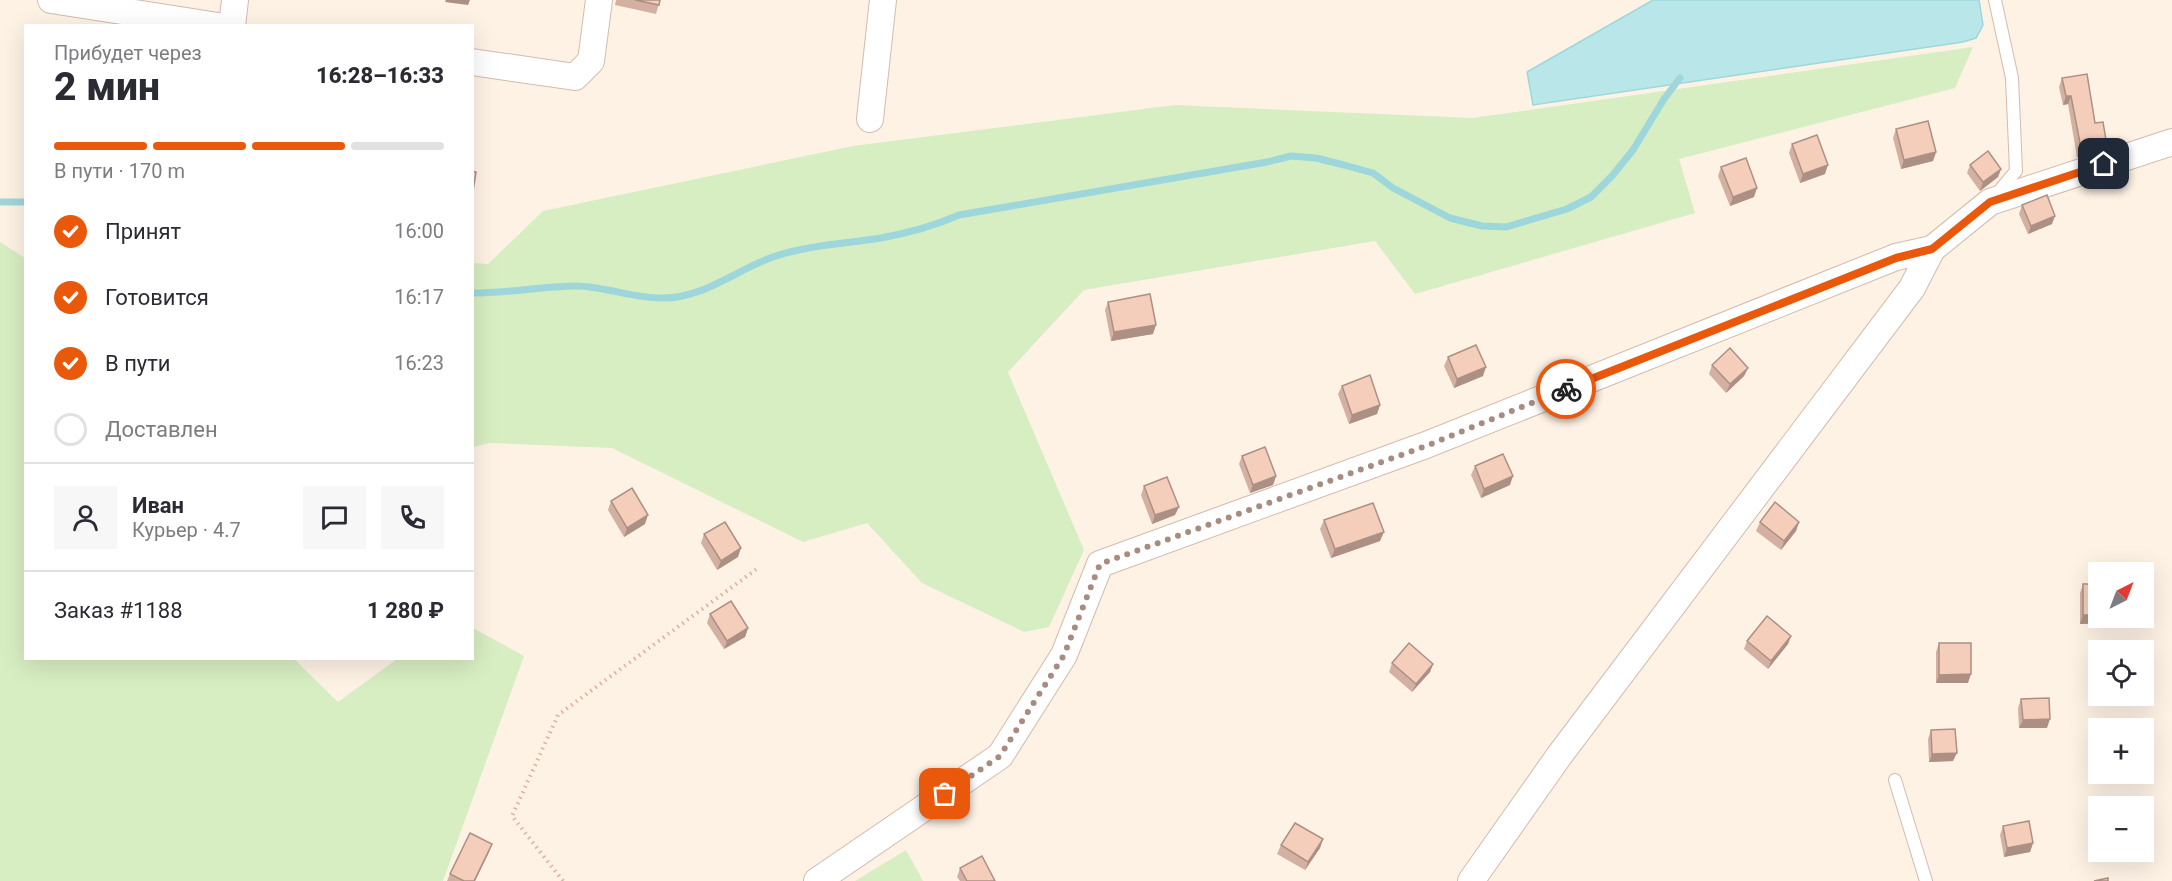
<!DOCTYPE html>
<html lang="ru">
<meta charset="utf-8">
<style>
body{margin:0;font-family:Roboto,sans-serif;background:#f7f7f7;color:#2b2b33;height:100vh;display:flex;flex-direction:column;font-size:22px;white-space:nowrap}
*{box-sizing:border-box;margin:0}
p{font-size:20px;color:#7c7c81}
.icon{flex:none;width:33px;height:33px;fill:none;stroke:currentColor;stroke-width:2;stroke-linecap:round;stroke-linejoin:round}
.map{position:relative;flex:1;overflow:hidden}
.sheet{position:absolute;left:24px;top:24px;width:450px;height:636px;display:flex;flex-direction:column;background:#fff;border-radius:0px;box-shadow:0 6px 24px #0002}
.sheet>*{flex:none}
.needle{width:39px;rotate:42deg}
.controls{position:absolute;left:2088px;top:562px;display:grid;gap:12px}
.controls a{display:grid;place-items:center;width:66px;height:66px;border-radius:0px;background:#fff;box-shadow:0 6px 24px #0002;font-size:30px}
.pin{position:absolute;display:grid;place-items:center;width:51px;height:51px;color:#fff;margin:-26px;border-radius:12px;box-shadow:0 3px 9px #0006}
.courier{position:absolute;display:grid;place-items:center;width:60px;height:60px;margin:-30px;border:4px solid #ea580c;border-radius:50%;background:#fff;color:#222;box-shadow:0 2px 8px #0007}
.overview em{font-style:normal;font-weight:800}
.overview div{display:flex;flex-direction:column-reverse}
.overview{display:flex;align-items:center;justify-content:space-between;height:102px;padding:0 30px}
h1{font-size:39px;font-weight:800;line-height:45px}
.bar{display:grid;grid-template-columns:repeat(4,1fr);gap:9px 6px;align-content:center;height:72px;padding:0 30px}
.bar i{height:8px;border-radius:4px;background:#e1e1e2}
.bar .current{background:#ea580c}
.bar p{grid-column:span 4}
.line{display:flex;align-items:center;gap:15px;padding:0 30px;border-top:2px solid #e1e1e2}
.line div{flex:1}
.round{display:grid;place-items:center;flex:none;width:63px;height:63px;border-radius:0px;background:#f7f7f7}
ol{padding:0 30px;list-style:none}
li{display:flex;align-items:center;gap:18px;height:66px}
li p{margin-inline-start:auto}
li .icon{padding:6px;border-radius:50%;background:#ea580c;color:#fff;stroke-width:4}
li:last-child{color:#7c7c81}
li i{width:33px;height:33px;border:3px solid #e1e1e2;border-radius:50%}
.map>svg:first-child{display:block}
</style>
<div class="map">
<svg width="2172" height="881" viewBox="0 0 2172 881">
<rect width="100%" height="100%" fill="#fef2e5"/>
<g fill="#d7edc2">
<polygon points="1973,47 1955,88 1679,159 1695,213 1415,294 1375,241 1084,290 1008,372 1084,550 1049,627 1024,632 922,583 867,523 803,542 612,448 490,443 473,447 473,263 488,264 543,211 853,146 1175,105 1473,118"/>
<polygon points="0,242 25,258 26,658 294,659 338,702 397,659 472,658 473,628 524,656 443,881 0,881"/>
<polygon points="906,850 923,881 855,881"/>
</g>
<polygon fill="#b8e6e9" stroke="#9dd7dc" stroke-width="1.5" points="1653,0 1979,0 1983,25 1976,38 1963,42 1533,105 1527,72"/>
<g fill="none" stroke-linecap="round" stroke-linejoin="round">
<g stroke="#9dd7dc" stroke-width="7">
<polyline points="0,202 26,202"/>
<path d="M472 293C506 293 539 287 573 286 601 285 634 299 663 298 704 298 736 270 773 257 808 245 844 244 881 238 908 233 934 226 959 215L1267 162 1291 156 1316 158 1344 165 1373 173 1393 188 1450 218 1482 226 1506 227 1567 209 1591 197 1612 176 1633 150 1664 99 1680 78"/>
</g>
<g stroke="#d3bbad" stroke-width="14">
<g id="lane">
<polyline points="1995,0 2012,78 2016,171 1995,196"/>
<polyline points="1895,780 1926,881"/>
</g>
</g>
<g stroke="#d3bbad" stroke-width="28">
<g id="street">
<polyline points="51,0 218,26"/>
<polyline points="232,26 235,0"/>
<polyline points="472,62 575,77 591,61 599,0"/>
<polyline points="870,119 883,0"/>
<polyline points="817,881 1000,756 1064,655 1100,564 1426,445 1896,257 1932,249 1990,202 2172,142"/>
<polyline points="1471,881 1559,756 1912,288 1932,249"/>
</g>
</g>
<polyline stroke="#dbb09d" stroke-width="4" stroke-dasharray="1.5 4.5" stroke-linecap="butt" points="563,881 512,816 558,715 758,568"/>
<use href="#lane" stroke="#fff" stroke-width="12"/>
<use href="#street" stroke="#fff" stroke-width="26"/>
</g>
<g fill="#d3b0a1">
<polygon points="616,0 660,0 656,14 615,5"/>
<polygon points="2062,78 2095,123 2103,149 2077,157 2068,104 2063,105 2059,87"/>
<polygon points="1896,129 1936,152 1933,161 1901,169 1893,138"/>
<polygon points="1792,144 1825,174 1800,183 1789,153"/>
<polygon points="1970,165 2001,169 1998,177 1980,191 1967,173"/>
<polygon points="1721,167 1754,197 1730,206 1718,176"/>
<polygon points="2022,205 2052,224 2028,234 2019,214"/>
<polygon points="1108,302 1153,334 1111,341 1105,310"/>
<polygon points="1448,357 1483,376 1454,388 1444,366"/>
<polygon points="1712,365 1748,368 1744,376 1726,393 1709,374"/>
<polygon points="1342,386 1380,405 1377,414 1349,424 1338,394"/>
<polygon points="1242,456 1276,476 1273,485 1250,493 1239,464"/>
<polygon points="1475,466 1510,485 1481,498 1471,475"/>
<polygon points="1144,486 1175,515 1152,524 1141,495"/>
<polygon points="611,501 645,524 624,537 608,510"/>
<polygon points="1324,520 1380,541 1331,558 1320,529"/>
<polygon points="1760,522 1799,522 1796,531 1781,550 1756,531"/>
<polygon points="704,534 738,557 717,570 701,543"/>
<polygon points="2083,584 2112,623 2080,624 2080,593"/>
<polygon points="710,614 748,628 745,637 724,649 707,623"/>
<polygon points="1791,636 1788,644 1768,669 1744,649 1747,641"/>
<polygon points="1939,643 1968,683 1936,683 1936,652"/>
<polygon points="1392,663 1433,664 1430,672 1412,692 1389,672"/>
<polygon points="2021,699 2047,728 2019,728 2018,708"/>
<polygon points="1931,730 1953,761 1929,762 1928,739"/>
<polygon points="2003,826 2033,843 2030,852 2004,857 2000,835"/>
<polygon points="1323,839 1320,848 1305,870 1277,854 1281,845"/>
<polygon points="492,844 489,852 475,881 447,881 450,874"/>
<polygon points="960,868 995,881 960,881 957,877"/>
</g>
<g fill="#ac9083">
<polygon points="446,0 470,0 468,5 445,2"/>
<polygon points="2066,96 2071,96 2068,104 2063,105"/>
<polygon points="2106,140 2103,149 2077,157 2081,148"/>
<polygon points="1936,152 1933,161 1901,169 1904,160"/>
<polygon points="1828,165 1825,174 1800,183 1803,174"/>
<polygon points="2001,169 1998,177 1980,191 1983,182"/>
<polygon points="1757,188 1754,197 1730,206 1733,197"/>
<polygon points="2055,216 2052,224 2028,234 2031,226"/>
<polygon points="1156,325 1153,334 1111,341 1114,332"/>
<polygon points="1486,367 1483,376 1454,388 1457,379"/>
<polygon points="1748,368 1744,376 1726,393 1730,384"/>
<polygon points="1380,405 1377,414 1349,424 1352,415"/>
<polygon points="1276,476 1273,485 1250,493 1253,485"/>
<polygon points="1513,476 1510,485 1481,498 1484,489"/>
<polygon points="1179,507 1175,515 1152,524 1155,515"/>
<polygon points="648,515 645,524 624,537 627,528"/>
<polygon points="1799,522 1796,531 1781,550 1784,541"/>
<polygon points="1384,532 1380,541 1331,558 1335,549"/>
<polygon points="741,548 738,557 717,570 721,561"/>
<polygon points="2083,615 2098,615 2098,618 2114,618 2112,623 2080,624"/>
<polygon points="748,628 745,637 724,649 727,641"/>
<polygon points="1791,636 1788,644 1768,669 1771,661"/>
<polygon points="1433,664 1430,672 1412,692 1416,684"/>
<polygon points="1971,674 1968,683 1936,683 1939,675"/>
<polygon points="2050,719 2047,728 2019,728 2023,720"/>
<polygon points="1957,753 1953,761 1929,762 1932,754"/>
<polygon points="1323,839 1320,848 1305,870 1308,862"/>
<polygon points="2033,843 2030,852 2004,857 2007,848"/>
<polygon points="492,844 489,852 475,881 474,881"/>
</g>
<g fill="#f5cdbb" stroke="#ac9083" stroke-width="1.5">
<polygon points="635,0 660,0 659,5"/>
<polygon points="2087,74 2095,123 2103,122 2106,140 2081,148 2071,96 2066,96 2062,78"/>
<polygon points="1928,121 1936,152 1904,160 1896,129"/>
<polygon points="1817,135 1828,165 1803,174 1792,144"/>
<polygon points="1988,151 2001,169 1983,182 1970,165"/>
<polygon points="1746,158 1757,188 1733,197 1721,167"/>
<polygon points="472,171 476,172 472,198"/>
<polygon points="2047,195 2055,216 2031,226 2022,205"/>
<polygon points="1150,294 1156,325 1114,332 1108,302"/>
<polygon points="1476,345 1486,367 1457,379 1448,357"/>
<polygon points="1730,348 1748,368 1730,384 1712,365"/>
<polygon points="1370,375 1380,405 1352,415 1342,386"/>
<polygon points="1265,447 1276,476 1253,485 1242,456"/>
<polygon points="1503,454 1513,476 1484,489 1475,466"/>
<polygon points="1167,477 1179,507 1155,515 1144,486"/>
<polygon points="632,488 648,515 627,528 611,501"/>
<polygon points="1775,502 1799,522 1784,541 1760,522"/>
<polygon points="1373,503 1384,532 1335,549 1324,520"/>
<polygon points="725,522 741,548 721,561 704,534"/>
<rect x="2083" y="584" width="15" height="31"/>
<polygon points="731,601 748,628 727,641 710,614"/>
<polygon points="1767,616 1791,636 1771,661 1747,641"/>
<polygon points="1409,643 1433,664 1416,684 1392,663"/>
<polygon points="1939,643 1971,643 1971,674 1939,675"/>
<polygon points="2049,698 2050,719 2023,720 2021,699"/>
<polygon points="1955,729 1957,753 1932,754 1931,730"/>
<polygon points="2029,821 2033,843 2007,848 2003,826"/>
<polygon points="1295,823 1323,839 1308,862 1281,845"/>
<polygon points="470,833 492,844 474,881 464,881 450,874"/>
<polygon points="982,856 995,881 967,881 960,868"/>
<polygon points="2108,878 2108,881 2094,881"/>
</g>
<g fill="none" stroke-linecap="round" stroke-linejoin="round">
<polyline stroke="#a88c7f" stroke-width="6" stroke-dasharray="0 10.8" points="945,794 1000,756 1064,655 1100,564 1426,446 1566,389"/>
<polyline stroke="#ea580c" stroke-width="8" points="1566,389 1896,258 1932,249 1990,202 2104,164"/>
</g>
</svg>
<div class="controls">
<a><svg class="needle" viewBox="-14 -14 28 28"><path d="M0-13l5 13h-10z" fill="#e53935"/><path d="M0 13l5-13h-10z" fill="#7c7c81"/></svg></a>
<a><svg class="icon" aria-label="locate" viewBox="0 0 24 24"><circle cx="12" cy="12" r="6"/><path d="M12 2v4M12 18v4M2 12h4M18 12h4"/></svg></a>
<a>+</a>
<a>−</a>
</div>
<div class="pin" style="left:945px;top:794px;background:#ea580c"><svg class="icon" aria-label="bag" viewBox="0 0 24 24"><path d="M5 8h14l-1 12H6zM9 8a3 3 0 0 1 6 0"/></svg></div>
<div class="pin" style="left:2104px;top:164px;background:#1f2937"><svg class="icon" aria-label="home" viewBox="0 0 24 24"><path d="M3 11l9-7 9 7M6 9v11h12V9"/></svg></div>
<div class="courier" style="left:1566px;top:389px"><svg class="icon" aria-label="bike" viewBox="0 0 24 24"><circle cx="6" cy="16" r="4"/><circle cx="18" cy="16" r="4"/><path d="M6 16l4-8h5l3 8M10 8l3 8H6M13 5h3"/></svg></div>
<section class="sheet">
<div class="overview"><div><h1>2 мин</h1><p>Прибудет через</p></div><em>16:28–16:33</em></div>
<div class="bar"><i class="current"></i><i class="current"></i><i class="current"></i><i></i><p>В пути · 170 m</p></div>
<ol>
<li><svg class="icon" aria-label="check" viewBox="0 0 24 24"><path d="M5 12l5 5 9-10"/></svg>Принят<p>16:00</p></li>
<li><svg class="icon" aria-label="check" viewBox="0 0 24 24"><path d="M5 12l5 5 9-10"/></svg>Готовится<p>16:17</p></li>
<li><svg class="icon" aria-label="check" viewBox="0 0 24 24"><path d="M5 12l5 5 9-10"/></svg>В пути<p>16:23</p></li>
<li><i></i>Доставлен</li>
</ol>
<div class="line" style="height:108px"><a class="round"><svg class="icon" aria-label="person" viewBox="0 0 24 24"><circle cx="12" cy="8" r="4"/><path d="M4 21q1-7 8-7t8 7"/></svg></a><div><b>Иван</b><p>Курьер · 4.7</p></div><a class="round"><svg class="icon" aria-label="chat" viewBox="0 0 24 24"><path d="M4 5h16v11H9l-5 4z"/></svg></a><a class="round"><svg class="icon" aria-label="phone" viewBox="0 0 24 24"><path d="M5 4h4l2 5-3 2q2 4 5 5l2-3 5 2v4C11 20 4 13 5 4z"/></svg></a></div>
<div class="line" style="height:78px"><div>Заказ #1188</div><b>1 280 ₽</b></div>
</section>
</div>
